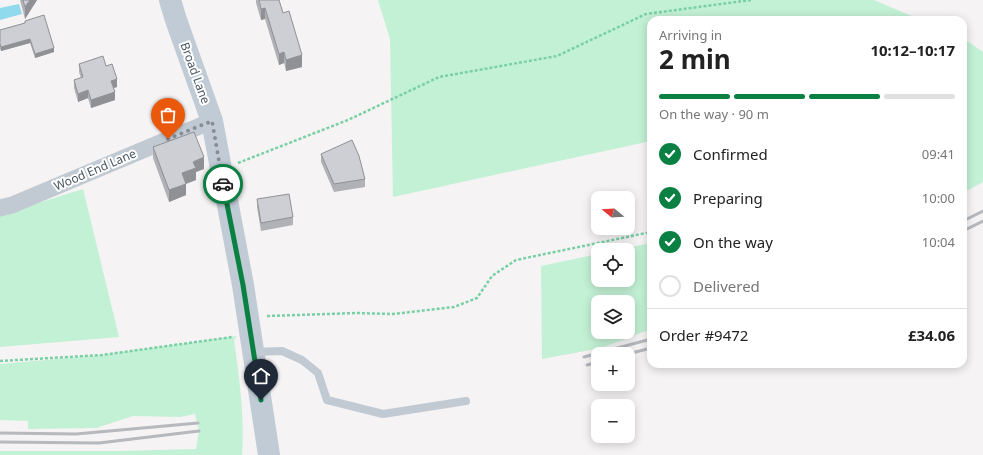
<!DOCTYPE html>
<meta charset="utf-8">
<style>
body{margin:0;font-family:"Noto Sans",sans-serif;background:#f6f6f6;color:#222;height:100vh;display:flex;flex-direction:column;font-size:15px;white-space:nowrap}
*{box-sizing:border-box;margin:0}
p{font-size:13px;color:#767676}
.icon{flex:none;width:22px;height:22px;fill:none;stroke:currentColor;stroke-width:2;stroke-linecap:round;stroke-linejoin:round}
.map{position:relative;flex:1;overflow:hidden}
.drawer{position:absolute;left:647px;top:16px;width:320px;height:352px;display:flex;flex-direction:column;background:#fff;border-radius:12px;box-shadow:0 2px 10px #0003}
.drawer>*{flex:none}
.needle{width:26px;rotate:288deg}
.buttons{position:absolute;left:591px;top:191px;display:grid;gap:8px}
.buttons a{display:grid;place-items:center;width:44px;height:44px;border-radius:8px;background:#fff;box-shadow:0 2px 10px #0003;font-size:20px}
.pin{position:absolute;display:grid;place-items:center;width:34px;height:34px;color:#fff;margin:-41px -17px;border-radius:50% 50% 50% 0;rotate:-45deg;box-shadow:0 0 4px #0007}
.pin .icon{rotate:45deg}
.courier{position:absolute;display:grid;place-items:center;width:40px;height:40px;margin:-20px;border:3px solid #0b8043;border-radius:50%;background:#fff;color:#222;box-shadow:0 1px 5px #0007}
.summary em{font-style:normal;font-weight:700}
.summary div{display:flex;flex-direction:column-reverse}
.summary{display:flex;align-items:center;justify-content:space-between;height:68px;padding:0 12px}
h1{font-size:26px;font-weight:700;line-height:30px}
.bar{display:grid;grid-template-columns:repeat(4,1fr);gap:6px 4px;align-content:center;height:48px;padding:0 12px}
.bar i{height:5px;border-radius:3px;background:#e0e0e0}
.bar .current{background:#0b8043}
.bar p{grid-column:span 4}
.line{display:flex;align-items:center;gap:10px;padding:0 12px;border-top:1px solid #e0e0e0}
.line div{flex:1}
ol{padding:0 12px;list-style:none}
li{display:flex;align-items:center;gap:12px;height:44px}
li p{margin-inline-start:auto}
li .icon{padding:4px;border-radius:50%;background:#0b8043;color:#fff;stroke-width:4}
li:last-child{color:#767676}
li i{width:22px;height:22px;border:2px solid #e0e0e0;border-radius:50%}
.map>svg:first-child{display:block}
</style>
<div class="map">
<svg width="983" height="455" viewBox="0 0 983 455">
<rect width="100%" height="100%" fill="#f5f3f3"/>
<g fill="#c3f1d5" fill-rule="evenodd">
<polygon points="378,0 874,0 921,20 651,20 651,68 648,70 651,100 651,141 393,197 390,39"/>
<polygon points="963,38 983,52 983,182 963,193"/>
<polygon points="83,189 119,337 0,347 0,215"/>
<path d="M651 243V329L601 348 542 359 541 266 598 254V280H628V250H616ZM598 302H628V332H598Z"/>
<path d="M237 336 234 340C239 375 245 420 242 455H0V451H119L196 449 199 431 195 414 180 417 133 416 96 428 28 429V421L0 420V364L102 355Z"/>
</g>
<polygon fill="#90daee" points="19,4 22,14 0,20 0,8"/>
<g fill="none" stroke-linecap="round" stroke-linejoin="round">
<g stroke="#7ad0a6" stroke-width="2.5" stroke-dasharray="3 2" stroke-linecap="butt">
<polyline points="238,163 348,120 439,77 557,56 646,14 751,0"/>
<polyline points="267,316 356,313 393,314 454,307 477,298 492,276 516,260 651,232"/>
<polyline points="0,361 102,355 232,337"/>
</g>
<polyline stroke="#c1cad2" stroke-width="8" points="254,352 282,351 302,360 318,373 327,400 383,414 466,401"/>
<polyline stroke="#c1cad2" stroke-width="17" points="0,208 12,205 212,121"/>
<polyline stroke="#c1cbd6" stroke-width="22" points="170,0 176,20 212,121 243,285 269,455"/>
<g stroke="#b5b8bd" stroke-width="3">
<polyline points="963,221 983,211"/>
<polyline points="963,231 983,221"/>
<polyline points="628,354 651,348"/>
<polyline points="584,357 651,339"/>
<polyline points="587,365 598,362"/>
<polyline points="0,433 76,434 198,423"/>
<polyline points="0,442 99,443 199,431"/>
</g>
</g>
<g fill="#b0b2b7">
<polygon points="20,0 37,0 25,19"/>
<polygon points="256,0 279,0 283,13 302,67 286,71 284,63 279,65 265,19 261,20 256,3"/>
<polygon points="25,21 54,52 35,58 30,43 1,51 0,49 0,30 25,23"/>
<polygon points="79,64 106,66 117,87 113,88 115,100 91,108 88,98 78,102 74,88 74,80 81,78 79,72"/>
<polygon points="153,147 204,169 196,172 196,180 186,184 186,195 169,202 153,158"/>
<polygon points="321,154 365,179 365,187 334,192 321,162"/>
<polygon points="257,199 293,217 293,225 261,231 257,207"/>
</g>
<g fill="#909195">
<polygon points="30,0 37,0 25,19 25,7"/>
<polygon points="265,8 265,19 261,20 261,9"/>
<polygon points="30,39 30,43 1,51 1,47"/>
<polygon points="54,48 54,52 35,58 35,54"/>
<polygon points="284,52 284,63 279,65 279,54"/>
<polygon points="302,55 302,67 286,71 286,60"/>
<polygon points="117,79 117,87 111,89 111,81"/>
<polygon points="88,90 88,98 78,102 78,94"/>
<polygon points="115,92 115,100 91,108 91,100"/>
<polygon points="204,157 204,169 196,172 196,180 182,185 182,173 193,162"/>
<polygon points="186,184 186,195 169,202 169,190"/>
</g>
<g fill="#cdcfd5" stroke="#909195">
<polygon points="23,0 30,0 25,7"/>
<polygon points="259,0 279,0 283,13 289,11 302,55 286,60 284,52 279,54 265,8 261,9"/>
<polygon points="44,15 54,48 35,54 30,39 1,47 0,44 0,30 25,23 25,21"/>
<polygon points="103,56 106,66 112,64 117,79 111,81 115,92 91,100 88,90 78,94 74,80 83,77 79,64"/>
<polygon points="194,132 204,157 193,162 196,168 182,173 186,184 169,190 153,147"/>
<polygon points="352,140 359,156 365,179 334,184 321,154"/>
<polygon points="289,194 293,217 261,223 257,199"/>
</g>
<g fill="none" stroke-linecap="round" stroke-linejoin="round">
<polyline stroke="#868d94" stroke-width="4" stroke-dasharray="0 7.2" points="168,139 212,121 223,184"/>
<polyline stroke="#0b8043" stroke-width="5" points="223,184 243,285 261,400"/>
</g>
<g text-anchor="middle" stroke-width="4" stroke-linejoin="round" paint-order="stroke">
<g font-size="12" fill="#4a5661" stroke="#fff">
<text transform="translate(195 73) rotate(70)" y="4">Broad Lane</text>
<text transform="translate(95 170) rotate(-23)" y="4">Wood End Lane</text>
</g>
</g>
</svg>
<div class="buttons">
<a><svg class="needle" viewBox="-14 -14 28 28"><path d="M0-13l5 13h-10z" fill="#e53935"/><path d="M0 13l5-13h-10z" fill="#767676"/></svg></a>
<a><svg class="icon" aria-label="locate" viewBox="0 0 24 24"><circle cx="12" cy="12" r="6"/><path d="M12 2v4M12 18v4M2 12h4M18 12h4"/></svg></a>
<a><svg class="icon" aria-label="layers" viewBox="0 0 24 24"><path d="M12 4l9 5-9 5-9-5zM3 14l9 5 9-5"/></svg></a>
<a>+</a>
<a>−</a>
</div>
<div class="pin" style="left:168px;top:139px;background:#ea580c"><svg class="icon" aria-label="bag" viewBox="0 0 24 24"><path d="M5 8h14l-1 12H6zM9 8a3 3 0 0 1 6 0"/></svg></div>
<div class="pin" style="left:261px;top:400px;background:#1f2937"><svg class="icon" aria-label="home" viewBox="0 0 24 24"><path d="M3 11l9-7 9 7M6 9v11h12V9"/></svg></div>
<div class="courier" style="left:223px;top:184px"><svg class="icon" aria-label="car" viewBox="0 0 24 24"><path d="M5 17H2v-5l4-1 3-4h7l3 4 3 1v5h-3M9 17h6M6 11h13"/><circle cx="7" cy="17" r="2"/><circle cx="17" cy="17" r="2"/></svg></div>
<section class="drawer">
<div class="summary"><div><h1>2 min</h1><p>Arriving in</p></div><em>10:12–10:17</em></div>
<div class="bar"><i class="current"></i><i class="current"></i><i class="current"></i><i></i><p>On the way · 90 m</p></div>
<ol>
<li><svg class="icon" aria-label="check" viewBox="0 0 24 24"><path d="M5 12l5 5 9-10"/></svg>Confirmed<p>09:41</p></li>
<li><svg class="icon" aria-label="check" viewBox="0 0 24 24"><path d="M5 12l5 5 9-10"/></svg>Preparing<p>10:00</p></li>
<li><svg class="icon" aria-label="check" viewBox="0 0 24 24"><path d="M5 12l5 5 9-10"/></svg>On the way<p>10:04</p></li>
<li><i></i>Delivered</li>
</ol>
<div class="line" style="height:52px"><div>Order #9472</div><b>£34.06</b></div>
</section>
</div>
